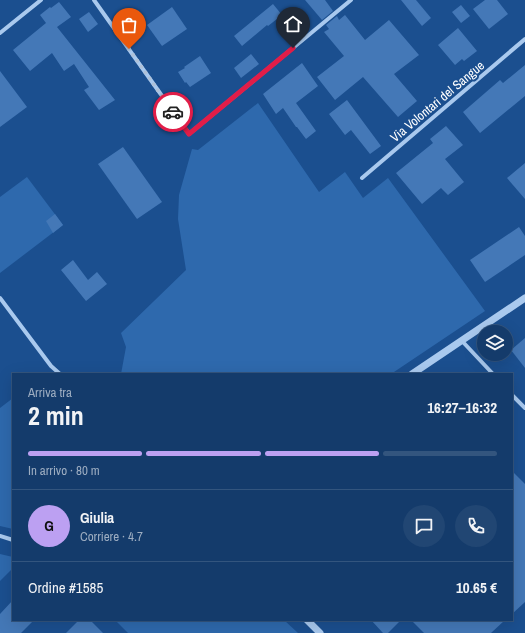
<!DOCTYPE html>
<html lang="it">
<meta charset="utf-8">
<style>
body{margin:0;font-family:"Archivo Narrow",sans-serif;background:#214673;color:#f1f3f6;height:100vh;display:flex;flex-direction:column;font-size:15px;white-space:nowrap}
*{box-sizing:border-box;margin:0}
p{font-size:13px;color:#9dadc1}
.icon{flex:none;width:22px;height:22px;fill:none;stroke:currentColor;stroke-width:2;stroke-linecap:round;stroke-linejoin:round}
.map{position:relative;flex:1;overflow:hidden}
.sheet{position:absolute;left:12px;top:373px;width:501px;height:248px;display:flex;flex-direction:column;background:#143b6b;border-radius:0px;box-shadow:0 4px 16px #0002,0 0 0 1px #33557e}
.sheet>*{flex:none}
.tools{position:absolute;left:477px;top:325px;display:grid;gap:8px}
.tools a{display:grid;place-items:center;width:36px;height:36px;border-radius:50%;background:#143b6b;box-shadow:0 4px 16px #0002,0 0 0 1px #33557e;font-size:20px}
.pin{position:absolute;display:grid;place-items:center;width:34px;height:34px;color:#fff;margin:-41px -17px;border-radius:50% 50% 50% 0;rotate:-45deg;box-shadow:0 0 4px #0007}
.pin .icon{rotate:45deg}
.courier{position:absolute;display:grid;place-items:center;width:40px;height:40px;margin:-20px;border:3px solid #e11d48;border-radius:50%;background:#fff;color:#222;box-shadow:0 1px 5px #0007}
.overview em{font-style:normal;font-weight:800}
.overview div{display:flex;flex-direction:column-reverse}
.overview{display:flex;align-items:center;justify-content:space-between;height:68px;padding:0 16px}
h1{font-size:26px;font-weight:800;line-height:30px}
.bar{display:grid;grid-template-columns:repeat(4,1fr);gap:6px 4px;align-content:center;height:48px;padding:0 16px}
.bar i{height:5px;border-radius:3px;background:#33557e}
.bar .active{background:#bca0f2}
.bar p{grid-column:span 4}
.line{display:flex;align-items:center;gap:10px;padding:0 16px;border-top:1px solid #33557e}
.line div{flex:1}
.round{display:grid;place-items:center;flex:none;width:42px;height:42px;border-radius:21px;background:#214673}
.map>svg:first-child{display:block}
</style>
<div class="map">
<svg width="525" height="633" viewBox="0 0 525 633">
<rect width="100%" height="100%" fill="#1b4f8f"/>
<g fill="#2e69ad">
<polygon points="258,103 319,192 345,172 363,198 388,178 485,311 391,374 121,374 126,347 121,333 186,270 178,219 179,195 192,149 198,150"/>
<polygon points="27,177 63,225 0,273 0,197"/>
<polygon points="13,398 13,529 0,526 0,408"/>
<polygon points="0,554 13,557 13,568 0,581"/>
<polygon points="115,620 284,620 298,633 128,633"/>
</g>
<g fill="#4478b7">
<polygon points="305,0 325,0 333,11 322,20"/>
<polygon points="401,0 416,0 431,18 422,26"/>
<polygon points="485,0 497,0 508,14 489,29 473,9"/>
<polygon points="59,2 71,17 57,27 115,100 99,110 84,90 89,87 74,64 64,71 52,53 30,71 13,50 46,23 40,15 50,7 51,8"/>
<polygon points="273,4 282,15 268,26 267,25 242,46 234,36"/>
<polygon points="461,5 470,16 461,23 452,12"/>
<polygon points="172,7 187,29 162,46 147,25"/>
<polygon points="89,12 98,24 88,32 79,19"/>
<polygon points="345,15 365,40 389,20 419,55 394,74 417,101 398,117 363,77 335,100 317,77 344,56 324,32 329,29 326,25 337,16 339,20"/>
<polygon points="458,28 477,51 464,61 462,59 455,65 438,45"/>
<polygon points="251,54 259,64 241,78 234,68"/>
<polygon points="200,56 211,73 190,87 186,82 185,83 178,72 185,68 184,67"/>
<polygon points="302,63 318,86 296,103 316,131 306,139 297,127 296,127 283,108 276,114 263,94"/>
<polygon points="525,65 525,96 480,133 463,112 500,80 503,83"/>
<polygon points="0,71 27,107 0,127"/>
<polygon points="347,100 381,146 370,154 351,130 345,135 329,114"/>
<polygon points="446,126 463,145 445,159 464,182 448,195 441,188 422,204 396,173 433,143 430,139"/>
<polygon points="123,147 162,202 137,219 98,164"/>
<polygon points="525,163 525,199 507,178"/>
<polygon points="55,214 63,225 53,233 46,221"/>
<polygon points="519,227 525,236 525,255 485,282 470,260"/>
<polygon points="73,260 88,280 97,272 107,284 86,301 61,270"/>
<polygon points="525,338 525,368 511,350"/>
<polygon points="512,471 525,484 525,602 512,614"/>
<polygon points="13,600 13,620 34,620 21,633 0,633 0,614"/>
<polygon points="79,620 90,620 103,633 66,633"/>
<polygon points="371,620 401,620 388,633 383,633"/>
<polygon points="411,620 505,620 491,633 424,633"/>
</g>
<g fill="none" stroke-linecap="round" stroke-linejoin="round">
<g stroke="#a9c9ee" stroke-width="4">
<polyline points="94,0 189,134 351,0"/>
<polyline points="0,33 41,0"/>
<polyline points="362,178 525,39"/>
<polyline points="0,298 51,366 60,374"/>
<polyline points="462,341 493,374"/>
<polyline points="512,395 525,408"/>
<polyline points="0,536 13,540"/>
</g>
<g stroke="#a9c9ee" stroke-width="7">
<polyline points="412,374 525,298"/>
<polyline points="307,620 320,633"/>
</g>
</g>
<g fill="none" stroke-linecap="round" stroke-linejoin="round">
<polyline stroke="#afc1d8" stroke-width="4" stroke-dasharray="0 7.2" points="129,49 173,112"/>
<polyline stroke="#e11d48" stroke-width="5" points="173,112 189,134 293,48"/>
</g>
<g text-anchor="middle" stroke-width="4" stroke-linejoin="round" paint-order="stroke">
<g font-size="13" fill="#fff" stroke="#1b4f8f">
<text transform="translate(437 101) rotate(-40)" y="5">Via Volontari del Sangue</text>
</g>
</g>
</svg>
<div class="tools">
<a><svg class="icon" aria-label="layers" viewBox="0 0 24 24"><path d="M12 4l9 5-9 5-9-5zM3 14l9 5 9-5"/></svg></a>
</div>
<div class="pin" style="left:129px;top:49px;background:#ea580c"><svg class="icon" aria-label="bag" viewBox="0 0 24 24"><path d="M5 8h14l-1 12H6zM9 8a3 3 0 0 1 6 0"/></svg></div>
<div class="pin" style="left:293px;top:48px;background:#1f2937"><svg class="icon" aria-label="home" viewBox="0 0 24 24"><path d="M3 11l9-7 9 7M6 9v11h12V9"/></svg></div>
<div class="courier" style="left:173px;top:112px"><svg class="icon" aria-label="car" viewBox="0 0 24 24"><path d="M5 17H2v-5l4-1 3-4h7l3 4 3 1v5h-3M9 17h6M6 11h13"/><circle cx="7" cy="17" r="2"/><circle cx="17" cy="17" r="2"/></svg></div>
<section class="sheet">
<div class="overview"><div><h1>2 min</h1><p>Arriva tra</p></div><em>16:27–16:32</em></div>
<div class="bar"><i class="active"></i><i class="active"></i><i class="active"></i><i></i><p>In arrivo · 80 m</p></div>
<div class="line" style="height:72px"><b class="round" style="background:#bca0f2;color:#111">G</b><div><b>Giulia</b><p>Corriere · 4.7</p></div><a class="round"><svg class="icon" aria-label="chat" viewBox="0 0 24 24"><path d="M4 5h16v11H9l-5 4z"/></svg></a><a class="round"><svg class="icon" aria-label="phone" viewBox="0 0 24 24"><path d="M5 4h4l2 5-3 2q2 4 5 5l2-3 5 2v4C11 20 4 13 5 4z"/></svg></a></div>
<div class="line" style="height:52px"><div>Ordine #1585</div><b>10.65 €</b></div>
</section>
</div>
